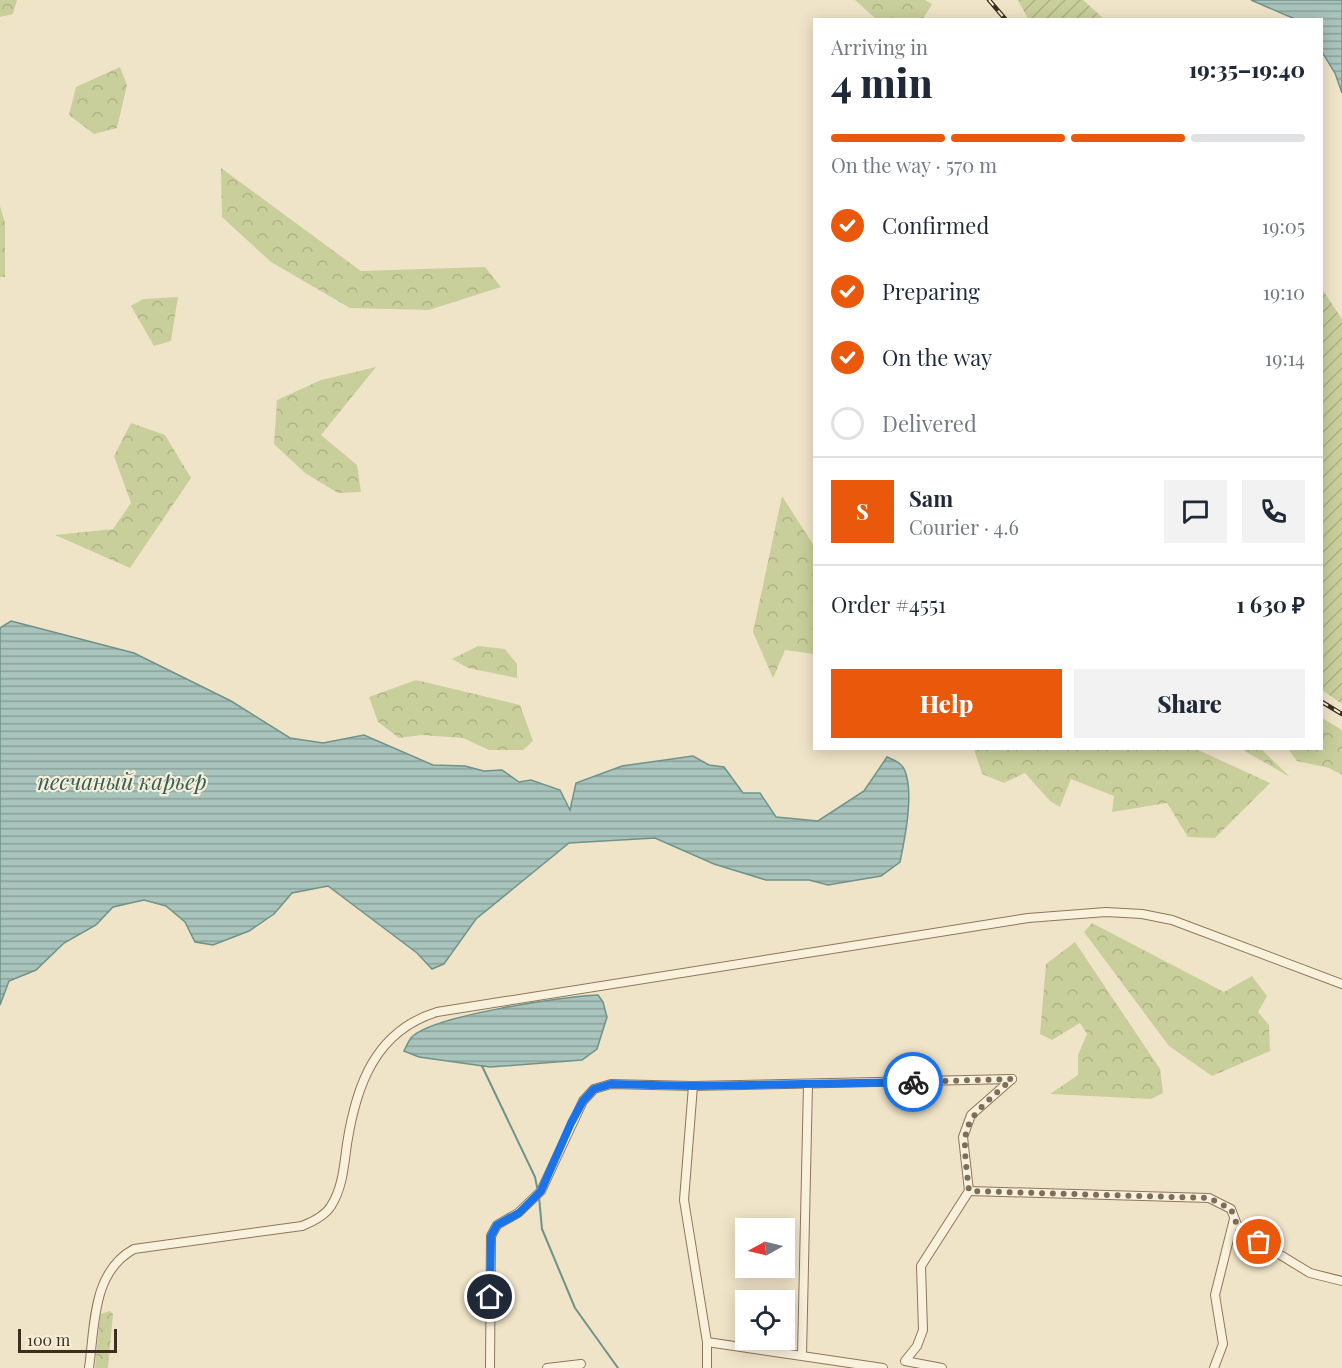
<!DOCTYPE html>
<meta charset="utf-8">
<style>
body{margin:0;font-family:"Playfair Display",serif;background:#f2f2f3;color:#1f2937;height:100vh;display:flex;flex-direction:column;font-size:22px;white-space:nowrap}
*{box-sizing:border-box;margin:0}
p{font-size:20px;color:#747a83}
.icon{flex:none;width:33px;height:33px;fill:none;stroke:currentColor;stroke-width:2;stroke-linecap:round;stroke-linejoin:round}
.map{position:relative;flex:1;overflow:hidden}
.details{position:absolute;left:813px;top:18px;width:510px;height:732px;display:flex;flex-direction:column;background:#fff;border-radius:0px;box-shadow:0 3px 15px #0003}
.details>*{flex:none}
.needle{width:39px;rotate:262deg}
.tools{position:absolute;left:735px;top:1218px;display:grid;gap:12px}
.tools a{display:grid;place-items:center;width:60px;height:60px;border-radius:0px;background:#fff;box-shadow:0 3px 15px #0003;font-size:30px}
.scale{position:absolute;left:18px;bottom:15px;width:99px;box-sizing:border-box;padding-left:6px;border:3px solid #3d2e20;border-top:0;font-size:16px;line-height:21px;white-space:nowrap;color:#3d2e20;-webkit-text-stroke:4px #f7eed8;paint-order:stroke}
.pin{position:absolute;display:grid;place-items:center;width:51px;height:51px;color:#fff;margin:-26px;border:3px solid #fff;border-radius:50%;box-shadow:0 2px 6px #0007}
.courier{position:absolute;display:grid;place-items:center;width:60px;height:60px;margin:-30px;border:4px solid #1a73e8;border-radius:50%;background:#fff;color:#222;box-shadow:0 2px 8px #0007}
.head em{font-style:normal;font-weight:800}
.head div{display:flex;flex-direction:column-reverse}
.head{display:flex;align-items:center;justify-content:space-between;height:102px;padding:0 18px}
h1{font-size:39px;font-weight:800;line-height:45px}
.bar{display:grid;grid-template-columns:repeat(4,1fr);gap:9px 6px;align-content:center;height:72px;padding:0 18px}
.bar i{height:8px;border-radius:4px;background:#e0e1e3}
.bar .current{background:#ea580c}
.bar p{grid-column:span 4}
.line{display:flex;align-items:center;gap:15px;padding:0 18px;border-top:2px solid #e0e1e3}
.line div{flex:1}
.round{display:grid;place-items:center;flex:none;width:63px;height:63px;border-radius:0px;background:#f2f2f3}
ol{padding:0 18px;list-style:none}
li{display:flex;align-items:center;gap:18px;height:66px}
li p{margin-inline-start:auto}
li .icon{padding:6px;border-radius:50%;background:#ea580c;color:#fff;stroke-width:4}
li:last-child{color:#747a83}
li i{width:33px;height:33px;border:3px solid #e0e1e3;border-radius:50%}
.button{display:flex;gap:12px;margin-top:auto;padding:12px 18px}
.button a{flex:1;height:69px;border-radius:0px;background:#ea580c;color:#fff;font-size:24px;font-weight:800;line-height:69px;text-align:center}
.button a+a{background:#f2f2f3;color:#1f2937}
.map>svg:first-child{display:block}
</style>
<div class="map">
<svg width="1342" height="1368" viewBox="0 0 1342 1368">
<defs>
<pattern id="forest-crowns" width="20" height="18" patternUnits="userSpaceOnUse" patternTransform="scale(1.5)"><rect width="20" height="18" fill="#c9cf9b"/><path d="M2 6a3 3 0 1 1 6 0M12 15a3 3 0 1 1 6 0" fill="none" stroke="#aeb285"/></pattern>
<pattern id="garden-furrows" width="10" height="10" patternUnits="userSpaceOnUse" patternTransform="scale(1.5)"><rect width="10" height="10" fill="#c9cf9b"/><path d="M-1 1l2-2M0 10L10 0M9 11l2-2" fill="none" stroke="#aeb285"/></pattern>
<pattern id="water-rules" width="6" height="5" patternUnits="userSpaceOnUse" patternTransform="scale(1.5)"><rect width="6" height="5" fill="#a9c4bc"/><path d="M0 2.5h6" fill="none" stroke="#8ba098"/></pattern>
</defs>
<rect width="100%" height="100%" fill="#f0e4c8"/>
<g fill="url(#forest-crowns)">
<polygon points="0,0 17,0 13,14 0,17"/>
<polygon points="855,0 925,0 932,4 923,19 876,19"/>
<polygon points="120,67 127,85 117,128 94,134 69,115 76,87"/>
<polygon points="221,168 361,271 485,267 501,287 429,310 350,308 271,262 222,217"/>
<polygon points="0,206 5,223 5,277 0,277"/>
<polygon points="178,297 171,341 154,346 131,306 143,299"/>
<polygon points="376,367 321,435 357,465 361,492 338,493 305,473 274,444 277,400 321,380"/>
<polygon points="131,423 165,435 191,478 130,568 55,535 113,529 131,503 114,456"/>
<polygon points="782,496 814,546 814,654 785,650 773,678 753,632"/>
<polygon points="478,646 505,649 517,664 517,678 468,668 452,659"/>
<polygon points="416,680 520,705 533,741 523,750 489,750 463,738 421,735 399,738 378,722 369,697"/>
<polygon points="1322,718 1342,730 1342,775 1329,768 1297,761 1288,749 1322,748"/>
<polygon points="974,749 1196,749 1270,783 1215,838 1188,837 1167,803 1112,812 1114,796 1071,779 1060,807 1050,801 1025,773 1004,783 982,774"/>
<polygon points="1241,749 1261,749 1290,777"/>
<polygon points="1092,923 1224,992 1252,976 1267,996 1258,1012 1269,1025 1270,1051 1212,1076 1169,1046 1084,932"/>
<polygon points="1075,942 1160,1069 1163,1093 1151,1099 1050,1094 1078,1075 1078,1055 1087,1034 1080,1023 1052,1040 1040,1034 1046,964"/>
<polygon points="110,1311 113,1314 108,1368 95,1368 100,1314"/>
</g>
<g fill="url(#garden-furrows)">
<polygon points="1018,0 1083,0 1104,19 1028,19"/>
<polygon points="1322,289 1342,319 1342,704 1322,690"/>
</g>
<g fill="url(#water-rules)" stroke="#6f938a" stroke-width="1.5">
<polygon points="1251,0 1342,0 1342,93 1335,73 1322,52 1322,20 1295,19"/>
<path d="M11 621 134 653 231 701 290 738 323 743 364 735 433 765 465 766 484 771 502 770 519 782 531 780 560 790 570 810 576 783 622 766 693 756 709 765 724 767 743 793H760L776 817 818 821 864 791 887 757C894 760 902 763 905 771 914 794 905 838 900 862L881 876 828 885 809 880H766L714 864 655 838 569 843 476 919 444 964 432 969 417 953 328 886 292 893 274 914 249 931 213 945 195 942 185 922 166 906 144 900 113 907 96 925 64 943 36 970 9 981 0 1005V628Z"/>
<path d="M598 995 603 1002 607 1017 597 1049 582 1060 490 1067 419 1057 404 1051C406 1047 408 1042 411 1038 429 1016 566 996 598 995Z"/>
</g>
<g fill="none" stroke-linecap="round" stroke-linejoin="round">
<g stroke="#6f938a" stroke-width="2">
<polyline points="482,1066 535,1177 538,1192"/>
<polyline points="539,1197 542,1229 575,1308 618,1368"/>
</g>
<g stroke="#8d765c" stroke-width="10">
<g id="minor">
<polyline points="693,1086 684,1200 707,1342 707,1368"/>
<polyline points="969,1191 1209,1198 1231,1209 1237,1225 1259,1242 1310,1273 1342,1281"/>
<polyline points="707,1342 883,1368"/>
<polyline points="802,1355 808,1084"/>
<path d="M89 1368C95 1325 92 1272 134 1249L302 1226C312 1222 325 1216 331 1206 343 1187 344 1165 347 1144 356 1086 375 1031 437 1012L1028 918 1106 912 1142 914 1172 920 1342 984"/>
<polyline points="490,1368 491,1236 497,1225 518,1213 541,1191 583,1101 594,1089 611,1084 693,1086 1012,1079"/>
<polyline points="547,1368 581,1364"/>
<polyline points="942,1368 905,1361 917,1346 923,1330 921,1266 969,1191 963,1137 971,1115 1012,1079"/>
<polyline points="1214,1368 1223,1344 1215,1295 1234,1219"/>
</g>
</g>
<use href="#minor" stroke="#faf1dc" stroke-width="8"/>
<g stroke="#3d2e20" stroke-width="4.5">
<g id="rail">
<polyline points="989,0 1006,20"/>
<polyline points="1322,702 1342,714"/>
</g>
</g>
<use href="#rail" stroke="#f7eed8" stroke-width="2" stroke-dasharray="7" stroke-linecap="butt"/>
</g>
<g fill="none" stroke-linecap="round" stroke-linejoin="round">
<path stroke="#7c6e5b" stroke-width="6" stroke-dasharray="0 10.8" d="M913 1082 1012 1079C960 1126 961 1121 969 1191L1209 1198 1231 1209 1237 1225 1259 1242"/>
<polyline stroke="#1a73e8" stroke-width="8" points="490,1297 491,1236 497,1225 519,1213 541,1191 571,1123 583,1101 594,1089 611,1084 693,1086 913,1082"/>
</g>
<g text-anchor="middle" stroke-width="4.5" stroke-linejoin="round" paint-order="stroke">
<g font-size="22" font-style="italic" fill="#2f5d5a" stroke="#f7eed8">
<text x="122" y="790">песчаный карьер</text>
</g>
</g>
</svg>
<div class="tools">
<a><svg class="needle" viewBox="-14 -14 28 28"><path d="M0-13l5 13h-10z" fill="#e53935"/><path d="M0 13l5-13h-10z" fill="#747a83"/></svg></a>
<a><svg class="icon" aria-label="locate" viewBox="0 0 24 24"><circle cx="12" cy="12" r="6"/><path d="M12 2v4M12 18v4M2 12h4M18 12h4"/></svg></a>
</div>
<div class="scale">100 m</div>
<div class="pin" style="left:1259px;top:1242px;background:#ea580c"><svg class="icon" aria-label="bag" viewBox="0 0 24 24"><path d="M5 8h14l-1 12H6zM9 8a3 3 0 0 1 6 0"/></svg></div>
<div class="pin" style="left:490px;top:1297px;background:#1f2937"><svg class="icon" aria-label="home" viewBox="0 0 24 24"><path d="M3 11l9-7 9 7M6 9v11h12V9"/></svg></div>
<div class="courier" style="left:913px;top:1082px"><svg class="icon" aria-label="bike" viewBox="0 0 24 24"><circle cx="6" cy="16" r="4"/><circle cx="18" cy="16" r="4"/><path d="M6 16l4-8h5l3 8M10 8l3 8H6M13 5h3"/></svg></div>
<section class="details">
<div class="head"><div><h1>4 min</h1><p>Arriving in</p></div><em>19:35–19:40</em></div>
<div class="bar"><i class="current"></i><i class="current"></i><i class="current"></i><i></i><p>On the way · 570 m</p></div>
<ol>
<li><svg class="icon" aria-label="check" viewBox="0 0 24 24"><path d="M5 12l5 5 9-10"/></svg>Confirmed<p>19:05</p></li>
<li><svg class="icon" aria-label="check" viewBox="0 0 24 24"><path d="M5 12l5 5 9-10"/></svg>Preparing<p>19:10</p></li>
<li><svg class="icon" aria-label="check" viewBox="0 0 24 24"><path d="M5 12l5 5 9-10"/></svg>On the way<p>19:14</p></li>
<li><i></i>Delivered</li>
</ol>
<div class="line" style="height:108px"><b class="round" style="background:#ea580c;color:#fff">S</b><div><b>Sam</b><p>Courier · 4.6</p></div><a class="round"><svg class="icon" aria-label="chat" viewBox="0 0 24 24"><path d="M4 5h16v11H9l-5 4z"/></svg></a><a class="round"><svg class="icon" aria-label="phone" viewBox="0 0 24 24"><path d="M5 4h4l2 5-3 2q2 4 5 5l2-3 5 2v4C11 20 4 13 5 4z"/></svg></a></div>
<div class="line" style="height:78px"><div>Order #4551</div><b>1 630 ₽</b></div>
<div class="button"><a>Help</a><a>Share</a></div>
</section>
</div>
